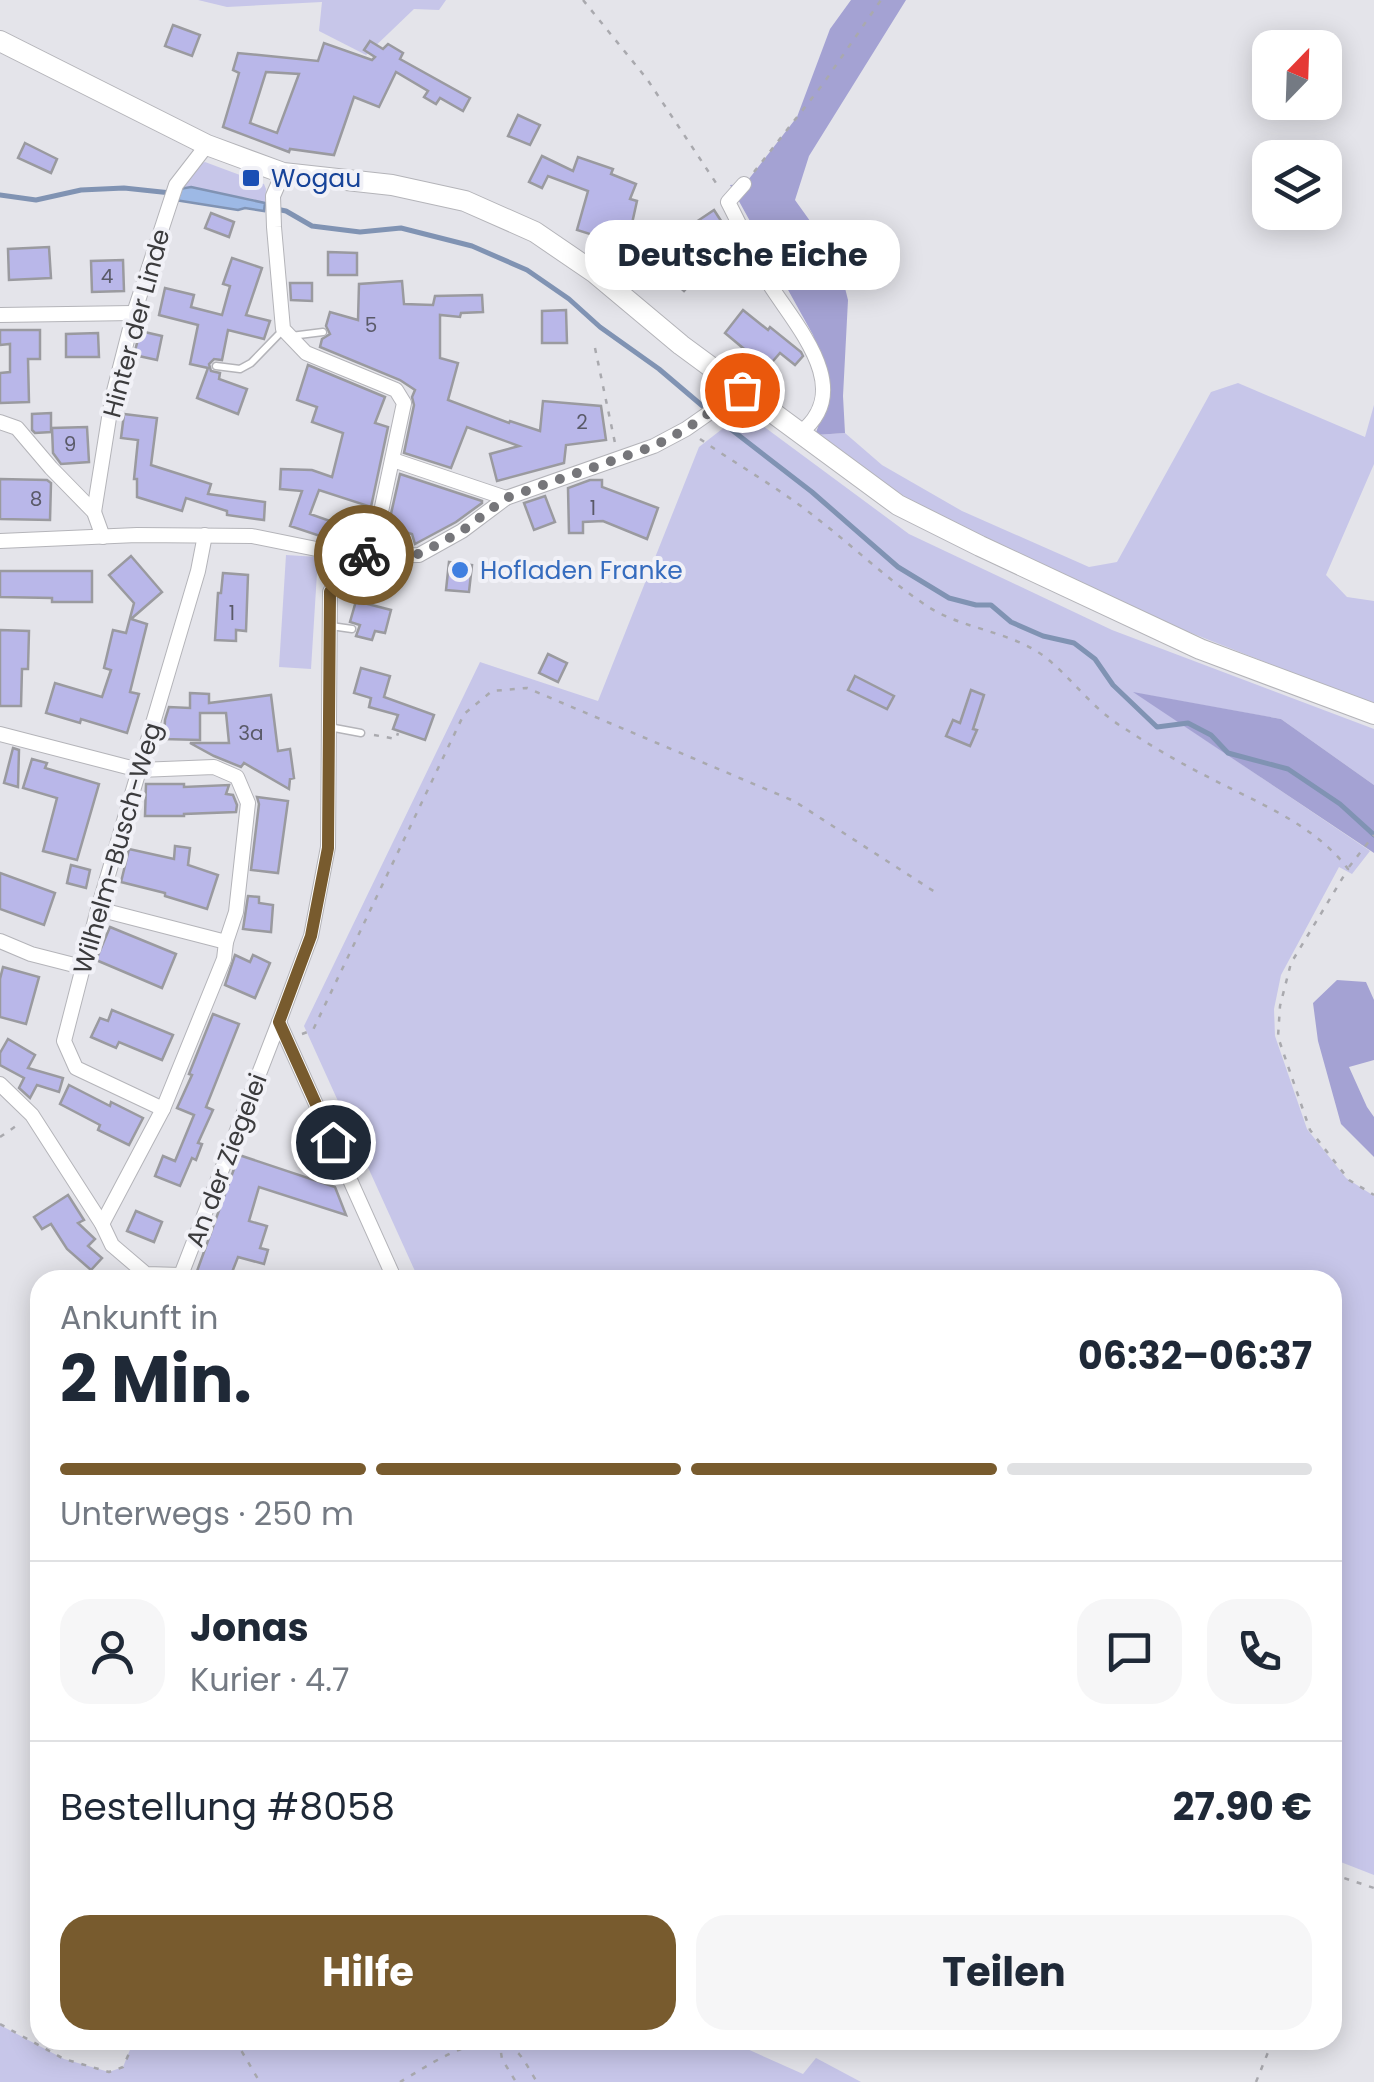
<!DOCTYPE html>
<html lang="de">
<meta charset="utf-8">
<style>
body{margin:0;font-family:Poppins,sans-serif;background:#f6f6f7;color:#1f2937;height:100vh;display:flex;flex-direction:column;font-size:38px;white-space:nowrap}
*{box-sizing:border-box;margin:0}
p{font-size:32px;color:#747a83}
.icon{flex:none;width:55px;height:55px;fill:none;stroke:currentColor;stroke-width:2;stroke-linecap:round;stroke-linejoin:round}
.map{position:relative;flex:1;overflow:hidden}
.sheet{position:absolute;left:30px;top:1270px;width:1312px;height:780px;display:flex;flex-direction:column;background:#fff;border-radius:30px;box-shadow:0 5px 25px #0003}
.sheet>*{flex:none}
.needle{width:65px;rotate:23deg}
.buttons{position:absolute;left:1252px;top:30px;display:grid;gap:20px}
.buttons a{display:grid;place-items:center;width:90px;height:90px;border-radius:20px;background:#fff;box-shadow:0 5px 25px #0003;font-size:50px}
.pin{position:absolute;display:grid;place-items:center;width:85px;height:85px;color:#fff;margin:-42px;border:5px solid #fff;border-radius:50%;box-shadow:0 2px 10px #0007}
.courier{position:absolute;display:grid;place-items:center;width:100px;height:100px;margin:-50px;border:8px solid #785b2e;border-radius:50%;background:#fff;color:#222;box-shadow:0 2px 12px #0007}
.bubble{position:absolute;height:70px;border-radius:30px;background:#fff;box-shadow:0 5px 25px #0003;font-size:32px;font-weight:700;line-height:70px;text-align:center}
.head em{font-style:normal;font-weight:700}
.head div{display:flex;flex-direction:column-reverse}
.head{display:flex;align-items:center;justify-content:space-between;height:170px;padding:0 30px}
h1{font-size:65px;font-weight:700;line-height:75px}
.bar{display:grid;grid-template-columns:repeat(4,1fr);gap:15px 10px;align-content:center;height:120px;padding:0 30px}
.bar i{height:12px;border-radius:8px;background:#e0e1e3}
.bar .on{background:#785b2e}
.bar p{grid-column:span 4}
.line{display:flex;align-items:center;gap:25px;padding:0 30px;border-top:2px solid #e0e1e3}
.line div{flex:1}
.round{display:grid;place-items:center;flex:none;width:105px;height:105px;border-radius:30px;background:#f6f6f7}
.action{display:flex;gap:20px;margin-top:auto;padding:20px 30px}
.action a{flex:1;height:115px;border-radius:30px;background:#785b2e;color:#fff;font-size:40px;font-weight:700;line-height:115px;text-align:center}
.action a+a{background:#f6f6f7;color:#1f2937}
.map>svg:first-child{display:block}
</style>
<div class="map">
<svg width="1374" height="2082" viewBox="0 0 1374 2082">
<rect width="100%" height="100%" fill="#e4e4ea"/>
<g fill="#c7c6e9">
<polygon points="198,0 446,0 439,10 414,9 366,55 319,31 322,2 227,7"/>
<polygon points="205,162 264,184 266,189 265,203 249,198 179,189 196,166"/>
<polygon points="1238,383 1365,437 1374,405 1374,464 1326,575 1347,597 1374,601 1374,705 1176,627 920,507 815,435 845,433 882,465 962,511 1089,567 1117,562 1211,392"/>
<polygon points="744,412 909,534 1112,630 1374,729 1374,785 1281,719 1136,693 1370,851 1352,874 1339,867 1281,975 1274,1009 1275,1036 1307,1129 1346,1178 1374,1196 1374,1875 1333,1859 1332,1280 419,1280 304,1026 480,662 598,701 699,447"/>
<polygon points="286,555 318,557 311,669 279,667"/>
<polygon points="0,2025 64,2059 109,2072 123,2067 134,2040 727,2040 803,2074 816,2058 861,2082 0,2082"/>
</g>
<g fill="#a4a2d3">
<polygon points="851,0 906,0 809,156 795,200 838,260 848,300 843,396 845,433 815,435 830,394 813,335 730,185 745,184 797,117 830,29"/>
<polygon points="1133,692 1281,719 1374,785 1374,853"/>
<polygon points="1337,980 1366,982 1374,1000 1374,1060 1349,1067 1367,1107 1374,1117 1374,1157 1341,1124 1318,1041 1313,1003"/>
</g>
<polygon fill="#9db9e5" stroke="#8093b3" stroke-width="2.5" points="191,187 265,203 264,211 245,208 238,210 175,200 179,189"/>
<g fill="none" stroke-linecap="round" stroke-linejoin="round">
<g stroke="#8093b3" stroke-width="5">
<polyline points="0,195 36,200 81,190 124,188 171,193"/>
<polyline points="276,209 286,211 312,226 360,232 401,228 472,246 527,270 569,299 600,327 659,369 719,420 812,492 898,567 949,598 976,605 991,605 1011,622 1043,636 1074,643 1095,659 1113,685 1157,727 1188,723 1211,735 1228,753 1288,769 1340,804 1374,835"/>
</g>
</g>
<g fill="#b9b7e9" stroke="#9a9a9f" stroke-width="2.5" fill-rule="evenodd">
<polygon points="173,25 200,35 192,56 165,46"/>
<path d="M370 41 383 49 388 44 403 53 400 59 470 98 463 111 440 98 436 104 424 97 428 91 396 72 379 107 354 97 334 155 290 149 289 152 223 127 239 73 233 70 238 53 318 61 324 43 372 60 375 57 364 50ZM266 72 299 74 277 133 250 123Z"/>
<polygon points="518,115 540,125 530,145 508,136"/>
<polygon points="25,143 57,159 51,173 18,158"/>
<polygon points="542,156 573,171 578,157 613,169 611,174 636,184 630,199 637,201 629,237 620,235 616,250 601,247 603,238 577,230 588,191 548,176 542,188 529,182"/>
<polygon points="714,210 725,227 707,239 696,222"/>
<polygon points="211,213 234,222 229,237 205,228"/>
<polygon points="669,239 703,270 684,291 660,270 670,260 659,250"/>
<polygon points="49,247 51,278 9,280 8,249"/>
<polygon points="328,252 357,253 357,275 328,275"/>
<polygon points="232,258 262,268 246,315 270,321 264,339 228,330 222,360 214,359 209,364 211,371 220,373 219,379 247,389 238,414 197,398 208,368 190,364 198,325 159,315 165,288 194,295 191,307 222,315 230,286 223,284"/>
<polygon points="123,260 124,291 92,292 91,261"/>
<polygon points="402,281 404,304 433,305 435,296 482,295 483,312 461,313 460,317 440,315 440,358 458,363 448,400 509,423 510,421 540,431 543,401 601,406 606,440 566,445 564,463 497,481 490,454 519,446 467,427 451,468 404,453 414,405 412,397 415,390 400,380 320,347 322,339 330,334 326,326 330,312 358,320 359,284"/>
<polygon points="290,283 312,283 312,301 291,300"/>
<polygon points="566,310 567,343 542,343 542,311"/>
<polygon points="743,310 768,330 770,327 801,352 803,356 795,365 780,353 767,368 725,333"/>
<polygon points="0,330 40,330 40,359 28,359 29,402 0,403 0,373 10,372 10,344 0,345"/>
<polygon points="140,331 162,336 157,360 134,355"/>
<polygon points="98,333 99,357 66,357 66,334"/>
<polygon points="308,365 385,397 375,423 388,427 371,507 319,490 310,514 347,527 341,543 290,526 302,491 280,489 281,469 312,470 332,477 343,433 312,422 317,407 297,400"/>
<polygon points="51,413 51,432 35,433 32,430 32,414"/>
<polygon points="124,414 157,418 151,465 211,484 208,494 265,502 264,520 227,515 227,511 186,498 182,511 137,497 137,479 134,479 138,440 121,438"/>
<polygon points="87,427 89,462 61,464 53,453 52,428"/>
<polygon points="400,474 482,501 482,503 456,522 415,544 412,534 388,527"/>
<polygon points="0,479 47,480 51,483 50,520 0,519"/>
<polygon points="590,480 602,480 602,487 658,508 647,539 603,521 583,522 583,533 569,533 568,488"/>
<polygon points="545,496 555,522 534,530 524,503"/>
<polygon points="131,556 162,592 131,619 147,624 130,692 139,694 127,733 81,719 80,723 46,713 55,683 102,697 111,670 104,668 113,630 126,633 134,603 109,575"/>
<polygon points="449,562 472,565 469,592 446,590"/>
<polygon points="0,571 92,571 92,602 52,602 52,598 0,597"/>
<polygon points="223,573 248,575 246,631 236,630 236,641 215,640 218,593 221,593"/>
<polygon points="356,601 391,610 385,633 375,631 372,640 356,636 360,625 350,622"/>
<polygon points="0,630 29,631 28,669 22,669 21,706 0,706"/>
<polygon points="548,654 567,663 558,682 539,673"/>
<polygon points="361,668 390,676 384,697 434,715 425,740 393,729 398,715 369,707 371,698 354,693"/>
<polygon points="855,676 894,696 887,709 848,690"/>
<polygon points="971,690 984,695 973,729 977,730 970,746 946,736 953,720 960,723"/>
<polygon points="190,693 209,694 209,703 271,695 278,751 290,749 294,778 290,779 289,789 244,763 241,767 214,756 190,743 229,743 226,713 200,713 200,740 164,739 165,720 169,707 190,708"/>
<polygon points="13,748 19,750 18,787 4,783"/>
<polygon points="32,759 47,763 45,768 99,784 77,860 43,851 57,798 23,788"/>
<polygon points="146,784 184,784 184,787 229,785 226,794 233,795 237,805 236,812 184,814 184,816 145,816"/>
<polygon points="257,797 288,801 278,873 251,870 259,804"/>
<polygon points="175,846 190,848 188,865 218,875 207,909 165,896 165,893 121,882 129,849 174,859"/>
<polygon points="71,865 90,870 86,888 67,883"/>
<polygon points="0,873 55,893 44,925 0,909"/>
<polygon points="248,896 259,897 259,903 273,905 271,932 243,929"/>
<polygon points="110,927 176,954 162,988 96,960"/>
<polygon points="235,955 250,962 253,955 270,963 255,998 225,985"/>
<polygon points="3,967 39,977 26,1024 0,1017 0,979"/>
<polygon points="112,1010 173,1035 162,1060 119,1042 116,1048 91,1037 100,1018 108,1021"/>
<polygon points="213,1014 239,1024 206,1107 213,1110 198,1143 202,1144 196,1160 192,1158 180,1186 155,1176 163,1156 175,1161 194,1115 177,1108 192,1075 189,1074"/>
<polygon points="8,1039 35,1055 28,1068 63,1078 59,1092 37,1085 30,1098 19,1088 24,1078 0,1065 0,1053"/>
<polygon points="69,1085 110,1106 111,1102 143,1118 129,1145 98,1130 100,1125 60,1104"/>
<polygon points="239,1155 335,1187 346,1215 259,1187 249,1221 267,1226 260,1248 268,1250 264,1264 238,1257 229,1280 213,1280 196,1274"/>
<polygon points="68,1195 84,1220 78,1223 95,1239 88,1246 102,1258 91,1270 67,1249 51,1224 42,1229 34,1217"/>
<polygon points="136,1211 162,1222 154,1242 127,1231"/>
</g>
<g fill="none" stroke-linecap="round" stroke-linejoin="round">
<g stroke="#b4b4b9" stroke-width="9">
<g id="service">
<polyline points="291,336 323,332"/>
<polyline points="216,366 240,369 251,363 283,330"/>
<polyline points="331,626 352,629"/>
<polyline points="329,727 361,733"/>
</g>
</g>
<g stroke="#b4b4b9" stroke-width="16">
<g id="minor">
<path d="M744 184 728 202C742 229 755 258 770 285 796 326 856 390 800 433"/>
<polyline points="0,315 134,313"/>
<polyline points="0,422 17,428 51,468 94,512 103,537"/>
<polyline points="393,460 506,498"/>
<polyline points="94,512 112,399 134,313 176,185 207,145"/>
<polyline points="0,541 137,535 252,536 351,556 419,555 462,531 506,498 654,446 686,429 742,390"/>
<polyline points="0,734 139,770 214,767 237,777 248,803 236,912 226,942 224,959 163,1109 102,1224"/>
<polyline points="98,909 226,942"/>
<polyline points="0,941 31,954 82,967"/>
<polyline points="279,1022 311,936 328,847 330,592 351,556 379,521 404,403 396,390 306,353 283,329 274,227 273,196 283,173"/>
<polyline points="0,1084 32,1115 102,1224 112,1245 146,1274 181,1275"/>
<polyline points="163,1109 76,1068 64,1041 98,909 198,571 205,535"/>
<polyline points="181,1275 279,1022 395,1280"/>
</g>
</g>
<g stroke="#b4b4b9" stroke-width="22">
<polyline id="primary" points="0,41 207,145 283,173 392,185 465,201 535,232 595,273 681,345 898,505 980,546 1200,649 1374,714"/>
</g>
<g stroke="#a9a9ae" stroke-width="2.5" stroke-dasharray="5 8" stroke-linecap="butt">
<polyline points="583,0 647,79 720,189"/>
<polyline points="754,172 823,84 881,0"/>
<polyline points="595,348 615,443"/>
<path d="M700 439C739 466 782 490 819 520 855 548 888 580 927 606 961 629 1011 631 1045 657 1073 679 1091 708 1124 728 1151 746 1180 763 1210 778 1258 803 1314 824 1348 869L1291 963 1280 1006 1278 1037 1310 1130 1349 1180 1374 1195"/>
<polyline points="374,735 396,739 398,733"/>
<polyline points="1349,867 1374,835"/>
<polyline points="302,1034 313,1030 464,714 492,691 527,688 794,801 935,892"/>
<polyline points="0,1137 19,1124"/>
<polyline points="1332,1874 1374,1888"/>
<polyline points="1332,1891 1338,1878"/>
<polyline points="0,2024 64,2059 109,2072 123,2067 135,2040"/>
<polyline points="235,2040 258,2079 263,2082"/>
<polyline points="499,2040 502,2059 516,2082"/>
<path d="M400 2082C430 2065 486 2023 519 2054 526 2062 531 2073 537 2082"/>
<polyline points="1256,2082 1273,2040"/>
</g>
<use href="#service" stroke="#fff" stroke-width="6"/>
<use href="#minor" stroke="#fff" stroke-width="14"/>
<use href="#primary" stroke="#fff" stroke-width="20"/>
</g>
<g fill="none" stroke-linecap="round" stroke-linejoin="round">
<polyline stroke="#76767a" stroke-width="10" stroke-dasharray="0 18" points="364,555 420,554 462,531 506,498 654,446 686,429 742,390"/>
<polyline stroke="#785b2e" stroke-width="12" points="333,1142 279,1022 311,936 328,848 330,592 352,556 364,555"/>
</g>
<rect fill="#1a4fb4" stroke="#f1f1f7" stroke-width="4" x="241" y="168" width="20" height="20" rx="5"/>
<circle fill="#3f7fe0" stroke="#f1f1f7" stroke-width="4" cx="460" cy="570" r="10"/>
<g text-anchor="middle" stroke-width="8" stroke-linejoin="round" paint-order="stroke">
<g font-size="20" fill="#5a5a68">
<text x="107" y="283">4</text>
<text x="371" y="332">5</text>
<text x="582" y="429">2</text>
<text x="70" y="451">9</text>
<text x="36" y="506">8</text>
<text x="593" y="515">1</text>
<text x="232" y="620">1</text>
<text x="251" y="740">3a</text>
</g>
<g font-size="25" fill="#164399" stroke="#f1f1f7" text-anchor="start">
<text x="271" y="187">Wogau</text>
</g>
<g font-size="25" fill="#3b3b3d" stroke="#f1f1f7">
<text transform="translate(136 323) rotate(-75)" y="9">Hinter der Linde</text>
<text transform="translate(117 848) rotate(-74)" y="9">Wilhelm-Busch-Weg</text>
<text transform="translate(226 1160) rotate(-69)" y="9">An der Ziegelei</text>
</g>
<g font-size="25" fill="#366cbe" stroke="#f1f1f7" text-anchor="start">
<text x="480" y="579">Hofladen Franke</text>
</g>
</g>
</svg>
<div class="buttons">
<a><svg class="needle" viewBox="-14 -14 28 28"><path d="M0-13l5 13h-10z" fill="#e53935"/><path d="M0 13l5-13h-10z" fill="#747a83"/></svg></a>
<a><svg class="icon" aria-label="layers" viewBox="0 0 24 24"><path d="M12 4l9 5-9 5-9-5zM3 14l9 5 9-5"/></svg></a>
</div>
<div class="pin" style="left:742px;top:390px;background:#ea580c"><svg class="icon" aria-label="bag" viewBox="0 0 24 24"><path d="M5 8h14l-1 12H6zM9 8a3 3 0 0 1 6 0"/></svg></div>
<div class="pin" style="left:333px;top:1142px;background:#1f2937"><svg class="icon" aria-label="home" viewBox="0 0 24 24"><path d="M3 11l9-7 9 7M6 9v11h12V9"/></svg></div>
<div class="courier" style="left:364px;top:555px"><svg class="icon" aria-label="bike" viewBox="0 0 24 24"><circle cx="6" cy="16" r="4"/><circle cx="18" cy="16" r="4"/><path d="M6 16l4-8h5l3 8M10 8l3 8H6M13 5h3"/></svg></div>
<div class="bubble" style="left:585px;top:220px;width:315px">Deutsche Eiche</div>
<section class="sheet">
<div class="head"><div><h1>2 Min.</h1><p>Ankunft in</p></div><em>06:32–06:37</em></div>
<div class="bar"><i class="on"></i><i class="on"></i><i class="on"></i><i></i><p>Unterwegs · 250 m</p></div>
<div class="line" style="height:180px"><a class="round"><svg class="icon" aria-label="person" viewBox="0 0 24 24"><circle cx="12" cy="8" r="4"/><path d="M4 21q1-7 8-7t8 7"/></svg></a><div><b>Jonas</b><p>Kurier · 4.7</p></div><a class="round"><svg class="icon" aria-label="chat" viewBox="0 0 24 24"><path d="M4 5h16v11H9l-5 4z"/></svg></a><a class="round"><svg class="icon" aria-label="phone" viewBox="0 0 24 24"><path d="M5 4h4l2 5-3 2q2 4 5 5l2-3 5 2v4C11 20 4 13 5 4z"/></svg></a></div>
<div class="line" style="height:130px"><div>Bestellung #8058</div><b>27.90 €</b></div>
<div class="action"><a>Hilfe</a><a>Teilen</a></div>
</section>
</div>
